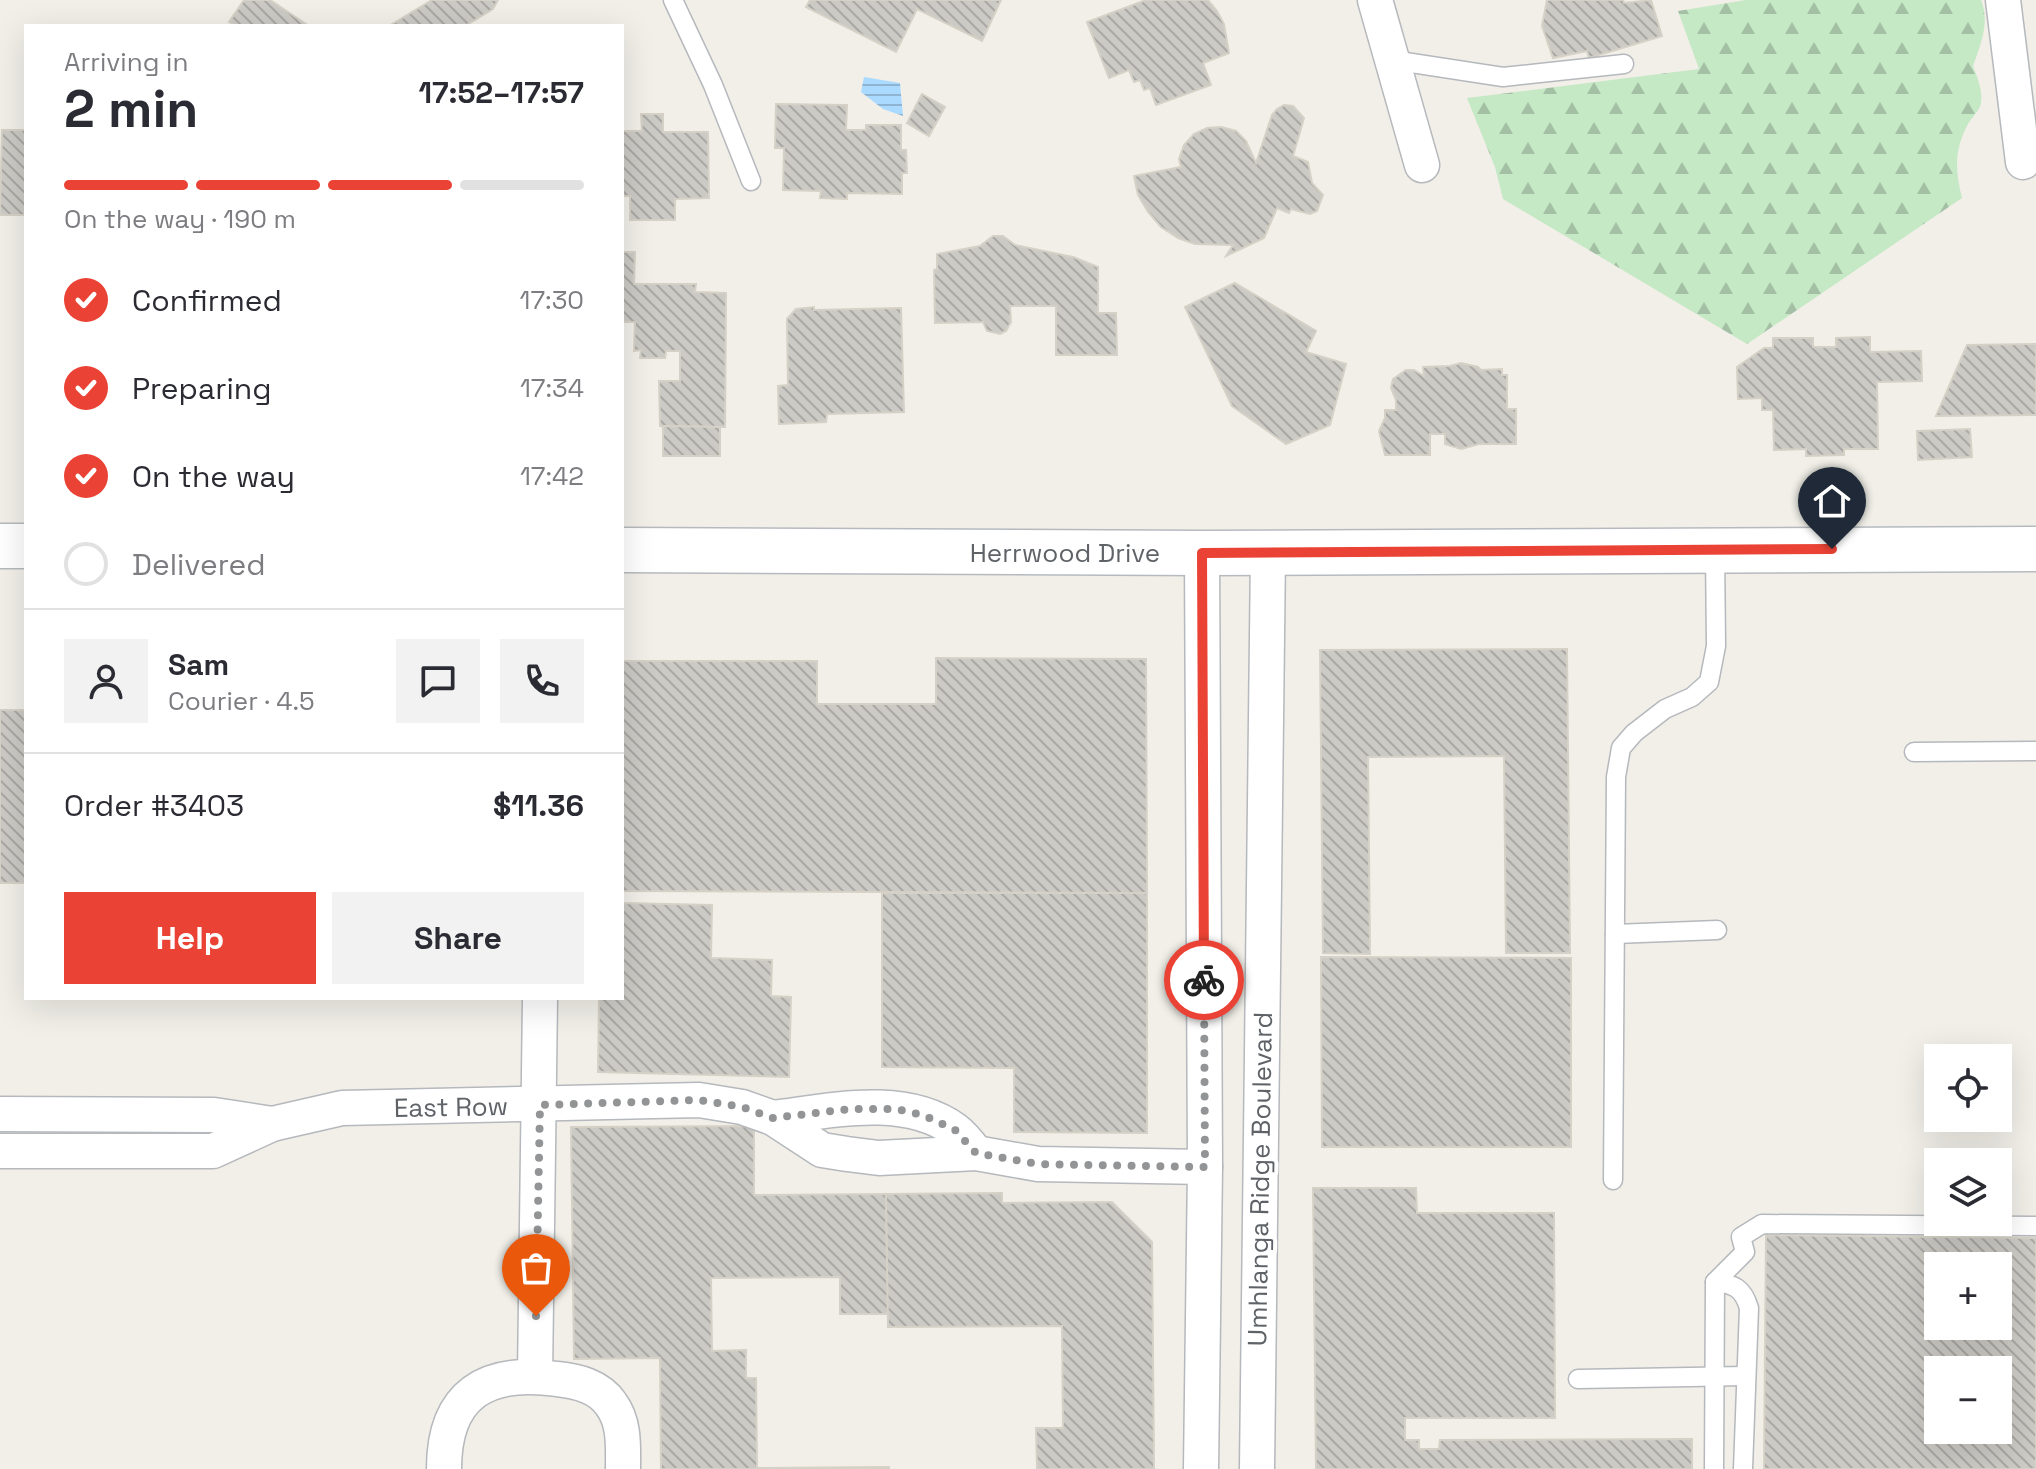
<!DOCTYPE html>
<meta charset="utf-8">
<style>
body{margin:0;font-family:"Space Grotesk",sans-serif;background:#f2f2f3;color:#2b2b33;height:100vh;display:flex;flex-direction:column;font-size:30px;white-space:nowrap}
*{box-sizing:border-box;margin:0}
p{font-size:26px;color:#7c7c81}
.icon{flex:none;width:44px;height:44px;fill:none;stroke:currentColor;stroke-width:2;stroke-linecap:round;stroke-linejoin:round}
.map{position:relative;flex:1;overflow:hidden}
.panel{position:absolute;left:24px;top:24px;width:600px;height:976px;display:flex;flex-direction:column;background:#fff;border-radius:0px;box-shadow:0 8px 32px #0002}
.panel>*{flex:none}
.tools{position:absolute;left:1924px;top:1044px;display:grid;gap:16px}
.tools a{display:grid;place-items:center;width:88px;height:88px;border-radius:0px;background:#fff;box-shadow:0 8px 32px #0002;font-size:40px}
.pin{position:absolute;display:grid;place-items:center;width:68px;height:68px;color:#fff;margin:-82px -34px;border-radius:50% 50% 50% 0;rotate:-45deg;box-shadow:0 0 8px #0007}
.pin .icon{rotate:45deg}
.courier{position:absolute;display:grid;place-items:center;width:80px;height:80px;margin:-40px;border:6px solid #ea4335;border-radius:50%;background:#fff;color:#222;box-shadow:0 2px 10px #0007}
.head em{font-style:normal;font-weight:800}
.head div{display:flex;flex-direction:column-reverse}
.head{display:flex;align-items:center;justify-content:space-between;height:136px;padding:0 40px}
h1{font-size:52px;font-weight:800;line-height:60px}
.bar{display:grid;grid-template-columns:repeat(4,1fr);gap:12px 8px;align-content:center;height:96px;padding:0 40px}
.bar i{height:10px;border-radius:6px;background:#e1e1e2}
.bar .current{background:#ea4335}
.bar p{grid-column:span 4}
.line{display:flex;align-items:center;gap:20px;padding:0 40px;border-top:2px solid #e1e1e2}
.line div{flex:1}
.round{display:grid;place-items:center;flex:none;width:84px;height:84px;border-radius:0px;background:#f2f2f3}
ol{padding:0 40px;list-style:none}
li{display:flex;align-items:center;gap:24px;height:88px}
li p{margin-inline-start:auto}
li .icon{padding:8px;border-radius:50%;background:#ea4335;color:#fff;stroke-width:4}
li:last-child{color:#7c7c81}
li i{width:44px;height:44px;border:4px solid #e1e1e2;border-radius:50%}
.cta{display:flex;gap:16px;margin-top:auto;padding:16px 40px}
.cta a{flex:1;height:92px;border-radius:0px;background:#ea4335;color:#fff;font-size:32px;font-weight:800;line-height:92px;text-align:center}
.cta a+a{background:#f2f2f3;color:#2b2b33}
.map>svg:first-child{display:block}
</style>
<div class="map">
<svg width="2036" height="1469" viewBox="0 0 2036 1469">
<defs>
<pattern id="forest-firs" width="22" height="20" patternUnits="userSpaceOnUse" patternTransform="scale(2)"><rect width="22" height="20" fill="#c5e8c5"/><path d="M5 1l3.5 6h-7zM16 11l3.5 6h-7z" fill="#a3c0a4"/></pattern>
<pattern id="water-rules" width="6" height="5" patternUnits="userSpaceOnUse" patternTransform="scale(2)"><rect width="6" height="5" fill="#aadaff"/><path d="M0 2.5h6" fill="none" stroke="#8eb4d2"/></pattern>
<pattern id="building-back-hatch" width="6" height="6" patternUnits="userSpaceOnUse" patternTransform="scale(2)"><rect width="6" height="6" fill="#cccac5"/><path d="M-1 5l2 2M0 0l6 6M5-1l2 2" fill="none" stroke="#a9a8a4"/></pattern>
</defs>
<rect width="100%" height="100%" fill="#f1efe8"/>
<path fill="url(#forest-firs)" d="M1746 0H1981C1990 22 1981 44 1973 66 1977 77 1983 90 1981 103 1980 110 1972 117 1968 124 1954 150 1955 170 1962 198L1747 344 1503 199 1495 167 1467 98 1699 69 1678 11Z"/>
<polygon fill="url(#water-rules)" points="864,77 900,83 903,116 883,109 861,92"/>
<g fill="url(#building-back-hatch)" stroke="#d6d1c6" stroke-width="2" fill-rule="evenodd">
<polygon points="244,0 270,0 309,26 236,26 229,22"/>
<polygon points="432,0 498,0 493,9 465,26 389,26"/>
<polygon points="810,0 1001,0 982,41 917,9 896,52 806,7"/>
<polygon points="1146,0 1208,0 1217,11 1224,24 1229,53 1203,63 1211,85 1156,105 1150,88 1144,90 1140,80 1134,82 1129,70 1109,78 1087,22"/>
<polygon points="1547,0 1623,0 1624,3 1651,0 1662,36 1589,58 1587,51 1553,58 1542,26"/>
<polygon points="922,94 945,107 929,136 907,123"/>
<polygon points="776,104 847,105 846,130 866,130 866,125 901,125 901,150 906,150 907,173 902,173 902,194 847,193 847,199 820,198 821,191 783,190 784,148 775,148"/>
<polygon points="1284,105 1293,106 1304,118 1293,156 1308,162 1312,183 1323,195 1317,211 1310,214 1291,209 1289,213 1277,208 1264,238 1226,256 1233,245 1195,244 1178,238 1161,227 1148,212 1138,195 1134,176 1181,167 1179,159 1184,145 1194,134 1207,128 1221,127 1236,131 1246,141 1256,163 1272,115 1277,109"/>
<polygon points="641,114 663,114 663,132 708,132 709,198 675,199 675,220 630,220 630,196 622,196 622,131 642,131"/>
<polygon points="2,130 26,130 26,215 0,215"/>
<polygon points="993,236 1003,236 1015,245 1073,257 1098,267 1098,313 1116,313 1117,355 1056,355 1056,306 1010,306 1011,322 1006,331 1000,334 987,331 983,322 935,323 934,270 937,269 937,254 980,246"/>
<polygon points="622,252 635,252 634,284 696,284 695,292 726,293 725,427 660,426 659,381 680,381 680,351 666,351 665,358 640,358 641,350 634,351 635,322 622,322"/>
<polygon points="1235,283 1316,331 1306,352 1346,364 1330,425 1286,444 1232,406 1185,307"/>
<polygon points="814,307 814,310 901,308 904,412 827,414 826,422 779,424 778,386 788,385 787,319 796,309"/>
<polygon points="1870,337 1870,352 1921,351 1922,381 1877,382 1878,449 1844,449 1844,455 1806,456 1806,449 1774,450 1773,410 1762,410 1762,398 1738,399 1737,367 1764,348 1773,348 1773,338 1813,338 1813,347 1836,347 1836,338"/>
<polygon points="2036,344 2036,415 1936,416 1967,345"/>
<polygon points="1461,363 1478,367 1481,370 1502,369 1502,375 1507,375 1507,409 1516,409 1516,444 1479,444 1461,449 1445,444 1445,434 1430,434 1430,455 1385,455 1379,431 1385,418 1385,410 1396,410 1396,400 1391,388 1393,379 1406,370 1414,370 1424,376 1423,367 1450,366"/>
<polygon points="663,426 720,427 720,456 663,456"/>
<polygon points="1970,429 1972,457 1918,460 1917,431"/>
<polygon points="1567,649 1570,953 1506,953 1504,756 1368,757 1370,954 1323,953 1320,650"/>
<polygon points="936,658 1146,659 1147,893 622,891 622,661 817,661 817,704 936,704"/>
<rect x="0" y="710" width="26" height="173"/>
<polygon points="882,893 1147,893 1147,1133 1014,1132 1014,1068 882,1067"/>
<polygon points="622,903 712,905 711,958 772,960 771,996 791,997 789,1077 598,1072 599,998 622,998"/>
<polygon points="1321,957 1571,958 1571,1147 1322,1147"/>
<polygon points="754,1126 754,1195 886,1194 888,1314 840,1314 840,1277 711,1278 712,1351 746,1350 746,1378 756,1378 757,1468 889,1467 889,1469 661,1469 660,1358 574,1359 571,1127"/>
<polygon points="1313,1188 1416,1188 1417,1213 1554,1213 1555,1418 1405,1418 1405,1440 1419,1440 1419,1449 1439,1449 1440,1440 1692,1439 1692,1469 1316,1469"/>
<polygon points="1002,1193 1002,1203 1112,1202 1152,1242 1154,1469 1037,1469 1036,1428 1063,1428 1062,1326 888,1327 886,1194"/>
<path d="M1766 1235 2036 1238V1469H1764ZM1938 1266H1998V1326H1938ZM1938 1370H1998V1430H1938Z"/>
</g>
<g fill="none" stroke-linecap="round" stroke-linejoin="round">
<g stroke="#b5b8bc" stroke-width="21">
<g id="lane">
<polyline points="673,0 713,85 751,181"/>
<polyline points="1392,60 1503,77 1624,64"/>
<polyline points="1914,752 2036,751"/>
<polyline points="1615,934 1717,930"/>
<polyline points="1613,1180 1616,777 1621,748 1634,733 1665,709 1692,697 1709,682 1716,646 1715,550"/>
<path d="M1715 1282C1734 1284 1743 1288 1749 1308L1743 1469"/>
<polyline points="1578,1379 1745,1376"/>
<polyline points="1714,1469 1715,1282 1745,1252 1741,1237 1762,1224 2036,1226"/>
</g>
</g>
<g stroke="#b5b8bc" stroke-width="37">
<g id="street">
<polyline points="1375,0 1422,165"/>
<polyline points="2003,0 2023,162"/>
<polyline points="0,1114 214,1115 272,1124"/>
<path d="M773 1118C830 1111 904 1093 955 1130 963 1136 970 1145 976 1153"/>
<polyline points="0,1151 213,1151 272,1124 342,1108 699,1100 742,1107 773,1118 822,1150 847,1154 879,1158 976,1153 1038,1164 1205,1167"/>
<polyline points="535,1376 540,998"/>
<path d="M444 1469C444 1394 486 1369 557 1379 577 1381 599 1386 611 1404 625 1423 623 1446 623 1469"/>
<polyline points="1201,1469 1205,1167 1202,553"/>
<polyline points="1257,1469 1268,553"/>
</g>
</g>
<g stroke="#b6babf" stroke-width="47">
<g id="secondary">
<polyline points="0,546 26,546"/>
<polyline points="622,550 1202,553 2036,549"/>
</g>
</g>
<use href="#lane" stroke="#fff" stroke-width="18"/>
<use href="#street" stroke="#fff" stroke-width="34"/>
<use href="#secondary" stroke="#fff" stroke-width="44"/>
</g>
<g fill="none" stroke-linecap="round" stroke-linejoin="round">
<polyline stroke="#929495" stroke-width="8" stroke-dasharray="0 14.4" points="536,1316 540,1105 699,1100 742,1107 773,1118 850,1109 896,1109 923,1115 955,1130 976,1153 1038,1164 1205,1167 1204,980"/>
<polyline stroke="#ea4335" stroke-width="10" points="1204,980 1202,553 1832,549"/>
</g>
<g text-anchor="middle" stroke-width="8" stroke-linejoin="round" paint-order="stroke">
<g font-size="26" fill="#5f6368" stroke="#fff">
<text x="1065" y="562">Herrwood Drive</text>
<text transform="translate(451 1107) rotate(-1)" y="9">East Row</text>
<text transform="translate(1260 1179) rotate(-89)" y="9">Umhlanga Ridge Boulevard</text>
</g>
</g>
</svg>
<div class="tools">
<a><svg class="icon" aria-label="locate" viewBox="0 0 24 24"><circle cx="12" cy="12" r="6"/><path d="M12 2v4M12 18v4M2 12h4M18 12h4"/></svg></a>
<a><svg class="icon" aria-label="layers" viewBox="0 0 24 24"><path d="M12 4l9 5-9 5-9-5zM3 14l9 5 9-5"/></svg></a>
<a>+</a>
<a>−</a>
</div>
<div class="pin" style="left:536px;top:1316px;background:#ea580c"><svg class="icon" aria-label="bag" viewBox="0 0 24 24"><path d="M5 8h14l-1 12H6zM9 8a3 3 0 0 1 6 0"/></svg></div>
<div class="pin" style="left:1832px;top:549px;background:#1f2937"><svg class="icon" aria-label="home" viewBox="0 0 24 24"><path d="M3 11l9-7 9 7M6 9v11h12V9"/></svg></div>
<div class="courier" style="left:1204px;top:980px"><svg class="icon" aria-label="bike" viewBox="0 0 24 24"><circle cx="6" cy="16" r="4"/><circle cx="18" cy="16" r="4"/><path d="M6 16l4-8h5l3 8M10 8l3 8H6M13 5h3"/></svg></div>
<section class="panel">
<div class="head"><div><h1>2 min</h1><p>Arriving in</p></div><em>17:52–17:57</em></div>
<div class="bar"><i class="current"></i><i class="current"></i><i class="current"></i><i></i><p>On the way · 190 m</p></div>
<ol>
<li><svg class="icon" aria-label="check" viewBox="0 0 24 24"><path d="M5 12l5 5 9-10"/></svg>Confirmed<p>17:30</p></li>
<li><svg class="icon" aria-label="check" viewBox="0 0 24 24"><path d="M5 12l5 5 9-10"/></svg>Preparing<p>17:34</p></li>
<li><svg class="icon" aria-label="check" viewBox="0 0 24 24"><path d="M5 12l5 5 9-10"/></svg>On the way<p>17:42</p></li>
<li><i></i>Delivered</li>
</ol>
<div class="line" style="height:144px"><a class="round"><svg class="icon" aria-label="person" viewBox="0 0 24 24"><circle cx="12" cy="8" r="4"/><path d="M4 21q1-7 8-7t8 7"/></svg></a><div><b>Sam</b><p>Courier · 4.5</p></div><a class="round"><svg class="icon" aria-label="chat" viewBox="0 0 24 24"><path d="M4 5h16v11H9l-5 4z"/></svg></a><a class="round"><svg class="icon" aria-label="phone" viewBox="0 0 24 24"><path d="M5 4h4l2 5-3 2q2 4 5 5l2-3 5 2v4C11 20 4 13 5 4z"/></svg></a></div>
<div class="line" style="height:104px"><div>Order #3403</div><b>$11.36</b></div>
<div class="cta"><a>Help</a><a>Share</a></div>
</section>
</div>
